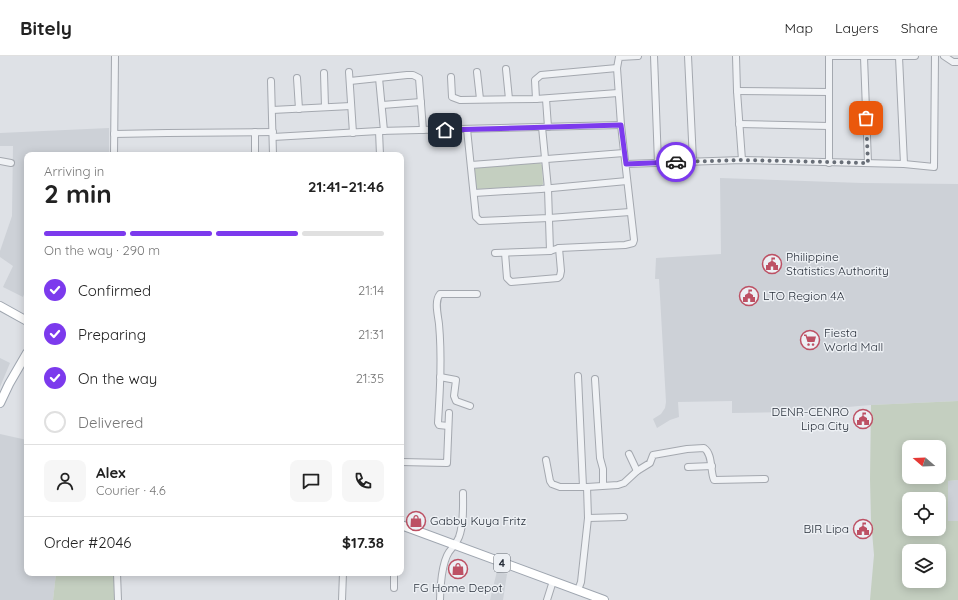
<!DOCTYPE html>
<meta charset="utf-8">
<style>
body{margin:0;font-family:Quicksand,sans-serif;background:#f6f6f6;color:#222;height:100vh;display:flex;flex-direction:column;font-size:15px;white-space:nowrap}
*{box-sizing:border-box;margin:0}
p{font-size:13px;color:#767676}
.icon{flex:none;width:22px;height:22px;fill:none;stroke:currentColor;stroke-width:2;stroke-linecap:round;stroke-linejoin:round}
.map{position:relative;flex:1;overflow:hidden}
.side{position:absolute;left:24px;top:96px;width:380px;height:424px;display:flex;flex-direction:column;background:#fff;border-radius:8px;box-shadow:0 2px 10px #0003}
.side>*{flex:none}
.needle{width:26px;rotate:289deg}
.controls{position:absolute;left:902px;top:384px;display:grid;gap:8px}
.controls a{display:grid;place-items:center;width:44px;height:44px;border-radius:8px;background:#fff;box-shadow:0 2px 10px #0003;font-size:20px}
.pin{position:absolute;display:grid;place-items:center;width:34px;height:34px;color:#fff;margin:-17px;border-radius:8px;box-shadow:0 2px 6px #0006}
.courier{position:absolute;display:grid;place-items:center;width:40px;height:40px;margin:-20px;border:3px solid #7c3aed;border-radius:50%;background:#fff;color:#222;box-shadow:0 1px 5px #0007}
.summary em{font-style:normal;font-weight:700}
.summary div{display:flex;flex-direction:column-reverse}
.summary{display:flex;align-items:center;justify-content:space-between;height:68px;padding:0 20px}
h1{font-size:26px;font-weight:700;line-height:30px}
.bar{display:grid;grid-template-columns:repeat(4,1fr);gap:6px 4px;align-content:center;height:48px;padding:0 20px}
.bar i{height:5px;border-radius:3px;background:#e0e0e0}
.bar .on{background:#7c3aed}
.bar p{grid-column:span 4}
.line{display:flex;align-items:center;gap:10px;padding:0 20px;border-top:1px solid #e0e0e0}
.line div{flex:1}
.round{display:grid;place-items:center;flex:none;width:42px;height:42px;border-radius:8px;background:#f6f6f6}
ol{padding:0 20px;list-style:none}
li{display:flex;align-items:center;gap:12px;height:44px}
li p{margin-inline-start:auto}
li .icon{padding:4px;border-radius:50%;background:#7c3aed;color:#fff;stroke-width:4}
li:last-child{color:#767676}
li i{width:22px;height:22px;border:2px solid #e0e0e0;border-radius:50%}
header{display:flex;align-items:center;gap:24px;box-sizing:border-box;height:56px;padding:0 20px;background:#fff;border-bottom:1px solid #e0e0e0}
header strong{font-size:19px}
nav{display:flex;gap:22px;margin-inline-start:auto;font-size:14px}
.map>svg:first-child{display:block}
</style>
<header>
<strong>Bitely</strong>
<nav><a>Map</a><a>Layers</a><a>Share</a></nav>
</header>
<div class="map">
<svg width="958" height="544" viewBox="0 0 958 544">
<rect width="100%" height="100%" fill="#dee1e6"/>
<g fill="#cdd1d7">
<polygon points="109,72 109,99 27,99 27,230 23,241 3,231 13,210 0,201 0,195 12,160 13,90 0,90 0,77"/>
<polygon points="720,122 862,127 958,128 958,345 871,349 790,356 732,357 732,345 678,346 679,361 670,364 657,372 653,363 661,358 665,352 666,346 659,223 655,223 656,202 721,198"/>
<polygon points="0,302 10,307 0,331"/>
<polygon points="0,378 27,384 27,517 56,517 53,544 0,544"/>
<polygon points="958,424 958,465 948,465 948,425"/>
<polygon points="497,515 507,518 503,544 490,544"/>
</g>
<g fill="#c4cfc0" fill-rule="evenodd">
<polygon points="540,107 542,109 543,128 541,130 477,133 475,131 474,114 477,111"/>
<path d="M958 345V424L948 425V465H958V544H870L874 499 871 464 870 423 871 349ZM909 391H939V421H909ZM909 443H939V473H909ZM909 495H939V525H909Z"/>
<polygon points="56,517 114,517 115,544 53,544"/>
</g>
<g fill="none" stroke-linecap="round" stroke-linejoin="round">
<g stroke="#a4a8af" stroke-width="8">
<g id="minor">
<polyline points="654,0 658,107"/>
<polyline points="688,0 693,105"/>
<polyline points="736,0 737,35 742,104"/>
<polyline points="829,0 915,0"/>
<polyline points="944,0 953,6 958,6"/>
<polyline points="864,1 868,107"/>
<polyline points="899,1 904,108"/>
<polyline points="506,13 509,43"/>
<polyline points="349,16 353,77"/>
<polyline points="477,16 480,43"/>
<polyline points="324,17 325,51"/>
<polyline points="451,21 452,41 460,44 536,43 618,37"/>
<polyline points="297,22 299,53"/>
<polyline points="379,22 384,75"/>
<polyline points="271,25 273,99"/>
<polyline points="350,25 407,19 413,19 419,22 423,74"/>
<polyline points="737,35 829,36"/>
<polyline points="536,43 535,24 541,19 617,12"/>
<polyline points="546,43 548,71"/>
<polyline points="382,49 421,46"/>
<polyline points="272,54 351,50"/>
<polyline points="739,68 829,70"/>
<polyline points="542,71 548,133 550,195"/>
<polyline points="467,73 476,161 480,165 549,162 630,156"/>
<polyline points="379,75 380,99"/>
<polyline points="255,76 255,99"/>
<polyline points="114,78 167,77 273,76"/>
<polyline points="273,81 379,75 621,69"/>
<polyline points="114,99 115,0"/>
<polyline points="0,105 11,107"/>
<polyline points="829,107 829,0"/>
<polyline points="626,108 742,104 904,108 934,111 935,0"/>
<polyline points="471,109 624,97"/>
<polyline points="474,137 541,133 627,125"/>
<polyline points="495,197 550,195 559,192 625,189 633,187 634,184 621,69 617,12 619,1 638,0"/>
<polyline points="505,197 507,222 511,226 558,222 560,220 561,215 559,192"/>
<polyline points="578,320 583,431"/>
<polyline points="440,321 456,324 454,340 456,345 470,350"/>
<polyline points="595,323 600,402 603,413 603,429"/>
<path d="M448 370 439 369 438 367C440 334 442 301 439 268 438 259 434 245 440 238H477"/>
<polyline points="629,398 637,415"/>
<path d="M546 404 550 425 552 428 560 431H587L618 429 624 427 637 415 650 407 653 399 687 393 704 392C713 398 710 415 714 424L765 423"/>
<polyline points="401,406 447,407 449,357"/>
<polyline points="688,411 712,410"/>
<polyline points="588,462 624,461"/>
<polyline points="117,517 118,544"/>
<polyline points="394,532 394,517"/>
<polyline points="578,534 581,526 588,462 587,431"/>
<polyline points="342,544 343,517"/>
<path d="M440 544C440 532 442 506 449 496 453 491 457 486 459 481 464 467 463 451 463 437"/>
<polyline points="547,544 553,525"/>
</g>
</g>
<g stroke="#9fa6b0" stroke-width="10">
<g id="major">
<polyline points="0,250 27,265"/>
<polyline points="0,347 9,328 27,297"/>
<polyline points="401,469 604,544"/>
</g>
</g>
<use href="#minor" stroke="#f0f2f5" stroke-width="6"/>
<use href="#major" stroke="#fff" stroke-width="8"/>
</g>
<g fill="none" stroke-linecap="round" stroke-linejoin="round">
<polyline stroke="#686e77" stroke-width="4" stroke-dasharray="0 7.2" points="676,106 742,104 868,107 866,62"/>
<polyline stroke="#7c3aed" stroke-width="5" points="445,74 621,69 626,108 676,106"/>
</g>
<defs>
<g id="civic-ring" transform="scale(1)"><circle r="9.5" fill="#edf0f4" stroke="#bd5164" stroke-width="1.5"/><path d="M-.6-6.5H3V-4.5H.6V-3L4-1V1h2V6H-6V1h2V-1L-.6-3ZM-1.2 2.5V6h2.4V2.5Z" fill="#bd5164"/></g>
<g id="supermarket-ring" transform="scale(1)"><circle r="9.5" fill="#edf0f4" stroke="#bd5164" stroke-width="1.5"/><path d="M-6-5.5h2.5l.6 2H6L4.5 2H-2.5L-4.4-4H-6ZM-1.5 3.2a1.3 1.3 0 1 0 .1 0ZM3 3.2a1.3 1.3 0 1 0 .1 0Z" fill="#bd5164"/></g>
<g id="shop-ring" transform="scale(1)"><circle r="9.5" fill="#edf0f4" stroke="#bd5164" stroke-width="1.5"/><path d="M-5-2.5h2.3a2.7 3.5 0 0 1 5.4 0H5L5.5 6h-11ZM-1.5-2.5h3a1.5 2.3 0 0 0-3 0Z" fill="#bd5164"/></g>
</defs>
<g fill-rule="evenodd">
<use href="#civic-ring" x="772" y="208"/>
<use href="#civic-ring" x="749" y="240"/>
<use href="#supermarket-ring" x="810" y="284"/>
<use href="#civic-ring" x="863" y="363"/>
<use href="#shop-ring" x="416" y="465"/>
<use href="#civic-ring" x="863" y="473"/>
<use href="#shop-ring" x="458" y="513"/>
</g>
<g text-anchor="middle" stroke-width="3" stroke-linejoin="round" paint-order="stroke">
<rect fill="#edf0f4" stroke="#646a72" stroke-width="1" x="494" y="498" width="16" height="18" rx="3"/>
<g font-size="11" font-weight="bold" fill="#29303b">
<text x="502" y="511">4</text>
</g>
<g font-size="12" fill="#29303b" stroke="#edf0f4" text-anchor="start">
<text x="786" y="205">Philippine<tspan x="786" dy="14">Statistics Authority</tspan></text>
<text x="763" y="244">LTO Region 4A</text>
<text x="824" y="281">Fiesta<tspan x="824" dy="14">World Mall</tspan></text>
<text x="849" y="360" text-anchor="end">DENR-CENRO<tspan x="849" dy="14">Lipa City</tspan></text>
<text x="430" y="469">Gabby Kuya Fritz</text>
<text x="849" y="477" text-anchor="end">BIR Lipa</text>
<text x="458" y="536" text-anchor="middle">FG Home Depot</text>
</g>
</g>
</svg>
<div class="controls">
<a><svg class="needle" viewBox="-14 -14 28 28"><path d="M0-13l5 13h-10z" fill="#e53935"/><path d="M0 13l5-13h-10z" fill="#767676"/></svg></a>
<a><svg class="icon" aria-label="locate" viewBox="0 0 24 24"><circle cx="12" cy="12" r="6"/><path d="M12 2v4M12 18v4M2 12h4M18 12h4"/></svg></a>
<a><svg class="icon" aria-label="layers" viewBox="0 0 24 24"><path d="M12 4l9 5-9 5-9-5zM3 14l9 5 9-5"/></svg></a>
</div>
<div class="pin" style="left:866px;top:62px;background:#ea580c"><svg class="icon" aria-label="bag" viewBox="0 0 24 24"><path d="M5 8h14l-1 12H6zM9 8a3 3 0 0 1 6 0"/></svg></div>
<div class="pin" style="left:445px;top:74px;background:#1f2937"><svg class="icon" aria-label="home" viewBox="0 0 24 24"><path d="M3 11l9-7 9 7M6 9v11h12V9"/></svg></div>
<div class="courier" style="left:676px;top:106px"><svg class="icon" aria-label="car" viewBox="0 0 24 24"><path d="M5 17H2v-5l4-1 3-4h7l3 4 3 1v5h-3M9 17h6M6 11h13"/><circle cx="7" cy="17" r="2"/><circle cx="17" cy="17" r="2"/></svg></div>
<section class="side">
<div class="summary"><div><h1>2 min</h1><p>Arriving in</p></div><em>21:41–21:46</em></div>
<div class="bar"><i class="on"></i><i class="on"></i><i class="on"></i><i></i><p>On the way · 290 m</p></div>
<ol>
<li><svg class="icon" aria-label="check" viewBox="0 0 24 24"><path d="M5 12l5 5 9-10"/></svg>Confirmed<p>21:14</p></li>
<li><svg class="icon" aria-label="check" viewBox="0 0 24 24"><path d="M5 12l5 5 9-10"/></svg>Preparing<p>21:31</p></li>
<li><svg class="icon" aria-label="check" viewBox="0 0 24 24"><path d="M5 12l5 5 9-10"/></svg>On the way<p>21:35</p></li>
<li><i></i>Delivered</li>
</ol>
<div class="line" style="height:72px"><a class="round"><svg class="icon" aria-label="person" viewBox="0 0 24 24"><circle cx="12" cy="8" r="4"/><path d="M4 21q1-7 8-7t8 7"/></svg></a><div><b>Alex</b><p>Courier · 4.6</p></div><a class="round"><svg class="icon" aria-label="chat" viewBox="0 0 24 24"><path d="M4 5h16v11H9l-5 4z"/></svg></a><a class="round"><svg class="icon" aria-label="phone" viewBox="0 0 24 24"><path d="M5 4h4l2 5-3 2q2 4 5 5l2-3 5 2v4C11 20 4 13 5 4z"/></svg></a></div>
<div class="line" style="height:52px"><div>Order #2046</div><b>$17.38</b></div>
</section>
</div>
